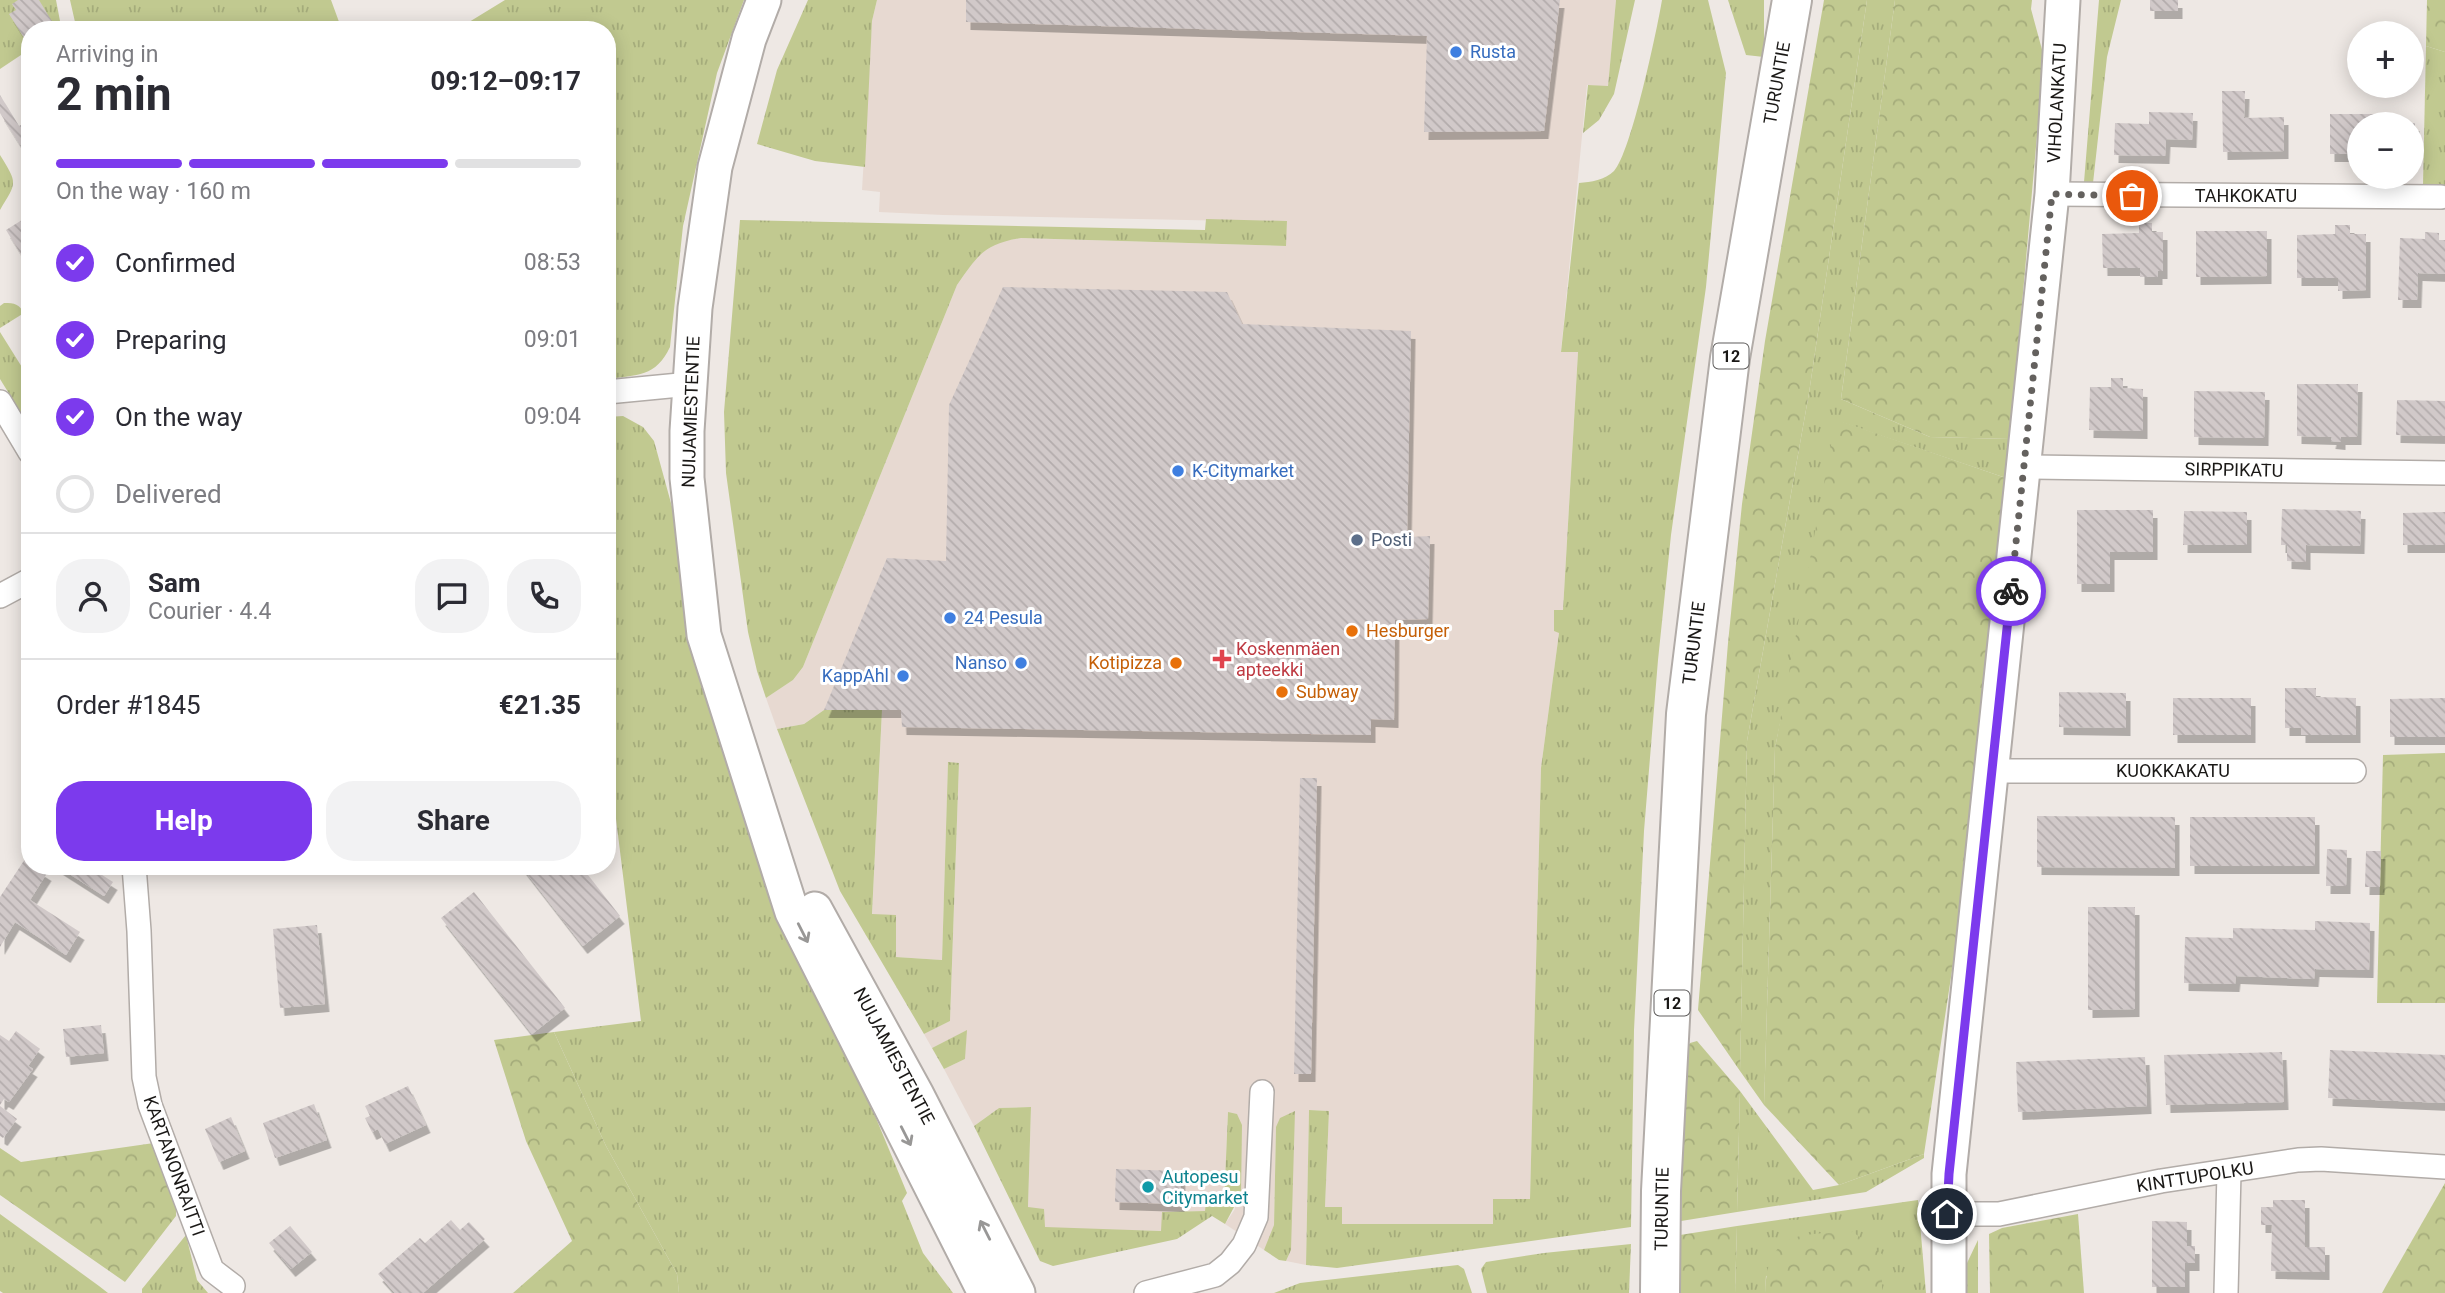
<!DOCTYPE html>
<meta charset="utf-8">
<style>
body{margin:0;font-family:Roboto,sans-serif;background:#f2f2f3;color:#2b2b33;height:100vh;display:flex;flex-direction:column;font-size:26px;white-space:nowrap}
*{box-sizing:border-box;margin:0}
p{font-size:23px;color:#7c7c81}
.icon{flex:none;width:38px;height:38px;fill:none;stroke:currentColor;stroke-width:2;stroke-linecap:round;stroke-linejoin:round}
.map{position:relative;flex:1;overflow:hidden}
.drawer{position:absolute;left:21px;top:21px;width:595px;height:854px;display:flex;flex-direction:column;background:#fff;border-radius:28px;box-shadow:0 4px 18px #0003}
.drawer>*{flex:none}
.fabs{position:absolute;left:2347px;top:21px;display:grid;gap:14px}
.fabs a{display:grid;place-items:center;width:77px;height:77px;border-radius:50%;background:#fff;box-shadow:0 4px 18px #0003;font-size:35px}
.pin{position:absolute;display:grid;place-items:center;width:60px;height:60px;color:#fff;margin:-30px;border:4px solid #fff;border-radius:50%;box-shadow:0 2px 7px #0007}
.courier{position:absolute;display:grid;place-items:center;width:70px;height:70px;margin:-35px;border:5px solid #7c3aed;border-radius:50%;background:#fff;color:#222;box-shadow:0 2px 9px #0007}
.head em{font-style:normal;font-weight:700}
.head div{display:flex;flex-direction:column-reverse}
.head{display:flex;align-items:center;justify-content:space-between;height:119px;padding:0 35px}
h1{font-size:46px;font-weight:700;line-height:52px}
.bar{display:grid;grid-template-columns:repeat(4,1fr);gap:10px 7px;align-content:center;height:84px;padding:0 35px}
.bar i{height:9px;border-radius:5px;background:#e1e1e2}
.bar .on{background:#7c3aed}
.bar p{grid-column:span 4}
.line{display:flex;align-items:center;gap:18px;padding:0 35px;border-top:2px solid #e1e1e2}
.line div{flex:1}
.round{display:grid;place-items:center;flex:none;width:74px;height:74px;border-radius:28px;background:#f2f2f3}
ol{padding:0 35px;list-style:none}
li{display:flex;align-items:center;gap:21px;height:77px}
li p{margin-inline-start:auto}
li .icon{padding:7px;border-radius:50%;background:#7c3aed;color:#fff;stroke-width:4}
li:last-child{color:#7c7c81}
li i{width:38px;height:38px;border:4px solid #e1e1e2;border-radius:50%}
.cta{display:flex;gap:14px;margin-top:auto;padding:14px 35px}
.cta a{flex:1;height:80px;border-radius:28px;background:#7c3aed;color:#fff;font-size:28px;font-weight:700;line-height:80px;text-align:center}
.cta a+a{background:#f2f2f3;color:#2b2b33}
.map>svg:first-child{display:block}
</style>
<div class="map">
<svg width="2445" height="1293" viewBox="0 0 2445 1293">
<defs>
<pattern id="grass-tufts" width="24" height="20" patternUnits="userSpaceOnUse" patternTransform="scale(1.75)"><rect width="24" height="20" fill="#c1c990"/><path d="M3 7l-1-3M5 7V3M7 7l1-3M15 17l-1-3M17 17v-4M19 17l1-3" fill="none" stroke="#a5ac7b"/></pattern>
<pattern id="forest-crowns" width="20" height="18" patternUnits="userSpaceOnUse" patternTransform="scale(1.75)"><rect width="20" height="18" fill="#c1c990"/><path d="M2 6a3 3 0 1 1 6 0M12 15a3 3 0 1 1 6 0" fill="none" stroke="#a5ac7b"/></pattern>
<pattern id="building-back-hatch" width="6" height="6" patternUnits="userSpaceOnUse" patternTransform="scale(1.75)"><rect width="6" height="6" fill="#d1c9c9"/><path d="M-1 5l2 2M0 0l6 6M5-1l2 2" fill="none" stroke="#b3acac"/></pattern>
<filter id="shadow"><feDropShadow dx="4.5" dy="8" stdDeviation="0" flood-color="#0004"/></filter>
</defs>
<rect width="100%" height="100%" fill="#eee8e4"/>
<polygon fill="#e7d9d1" points="877,0 1616,0 1608,87 1587,85 1561,351 1578,351 1563,610 1554,610 1559,633 1541,768 1530,1199 1493,1224 1342,1224 1325,1207 1329,1111 1309,1110 1306,1265 1286,1261 1291,1250 1276,1127 1274,1225 1271,1238 1264,1250 1225,1224 1235,1209 1228,1112 1224,1203 1206,1211 1163,1212 1162,1231 1044,1228 1028,1207 1031,1107 999,1108 974,1126 944,1069 965,1059 966,1031 932,1048 924,1034 950,1021 959,763 948,763 942,960 896,957 872,915 882,711 824,710 804,724 777,729 766,698 793,680 803,667 957,285 978,255 1001,241 1021,238 1285,246 1287,222 943,215 879,212 880,192 862,190 872,21"/>
<g fill="url(#grass-tufts)">
<polygon points="0,0 56,0 60,21 57,30 30,30 30,49 0,69"/>
<polygon points="70,0 331,0 342,30 72,30 75,22"/>
<path d="M505 0H744L717 73 683 226 670 347C656 377 637 375 607 379V30H456Z"/>
<polygon points="808,0 877,0 872,21 865,167 815,161 757,144 777,70"/>
<polygon points="1616,0 1635,0 1614,94 1599,120 1583,133 1588,85 1608,86"/>
<path d="M1662 0H1708L1726 73 1706 287 1671 535 1658 660 1644 831 1634 1030 1631 1227 1337 1268 1306 1265 1309 1110 1329 1111 1325 1207H1342V1224H1493V1199H1530L1541 768 1559 633 1554 631V610H1563L1578 352H1561L1579 183C1591 182 1605 180 1614 171 1631 153 1657 30 1662 0Z"/>
<polygon points="1728,0 1764,0 1764,57 1746,55"/>
<polygon points="1867,0 1895,0 1841,399 1930,437 2010,439 2006,478 1841,422 1775,748 1764,1105 1740,1071 1747,741 1809,393"/>
<polygon points="2099,0 2121,0 2107,57 2093,183 2084,182"/>
<polygon points="2426,46 2445,52 2445,186 2423,185"/>
<path d="M0 155C18 184 17 182 0 210Z"/>
<path d="M1206 219 1287 221 1286 246 1021 238C984 244 978 255 957 285L803 667 793 680 766 698 757 671 748 632 726 473 724 412 740 220 1205 230Z"/>
<path d="M4 303C15 303 19 304 24 313L0 328V306Z"/>
<polygon points="0,332 30,380 29,426 0,379"/>
<polygon points="623,416 643,427 654,441 677,525 696,647 716,732 783,916 859,1077 907,1193 902,1201 923,1253 953,1293 679,1293 677,1274 606,1146 554,1032 641,1021 607,746 607,417"/>
<polygon points="824,710 882,710 872,914 896,915 896,957 942,960 948,762 959,763 950,1021 924,1034 840,891 777,729 804,724"/>
<polygon points="967,1030 965,1059 944,1069 932,1048"/>
<polygon points="1740,1091 1813,1190 1839,1185 1924,1154 1924,1158 1866,1192 1737,1212"/>
<polygon points="1031,1107 1028,1207 1044,1209 1045,1227 1161,1231 1162,1212 1205,1211 1206,1202 1224,1203 1228,1112 1237,1114 1242,1125 1241,1194 1225,1224 1212,1216 1177,1239 1053,1266 1040,1261 974,1126 999,1108"/>
<polygon points="1295,1111 1291,1250 1286,1261 1279,1260 1264,1250 1274,1225 1276,1127 1280,1118"/>
<polygon points="1918,1200 1926,1293 1882,1293 1882,1254 1766,1276 1765,1293 1735,1293 1737,1226"/>
<polygon points="0,1214 99,1286 108,1293 3,1293 0,1291"/>
<polygon points="186,1235 197,1280 208,1293 142,1293 142,1289"/>
<polygon points="1978,1240 1978,1293 1967,1293 1967,1263"/>
<polygon points="1631,1244 1629,1293 1487,1293 1481,1269 1486,1262 1544,1253"/>
<polygon points="1458,1265 1464,1269 1472,1293 1274,1293 1300,1283"/>
</g>
<g fill="url(#forest-crowns)">
<polygon points="1824,0 1867,0 1809,393 1747,741 1740,1071 1698,1010 1728,643 1742,504 1765,341"/>
<polygon points="1895,0 2032,0 2031,9 2044,57 2010,439 1930,437 1841,399"/>
<polygon points="2427,0 2445,0 2445,52 2426,46"/>
<polygon points="1840,421 2006,478 1955,951 1924,1154 1839,1185 1764,1105 1775,748 1834,429"/>
<polygon points="2445,753 2445,1003 2377,1003 2383,755"/>
<polygon points="554,1032 606,1146 677,1274 679,1293 513,1293 572,1241 526,1141 494,1040"/>
<polygon points="1697,1041 1740,1091 1737,1212 1681,1221 1685,1049 1690,1043"/>
<polygon points="154,1143 176,1205 176,1216 125,1282 0,1195 0,1148 21,1162"/>
<polygon points="2445,1183 2445,1293 2382,1293 2387,1284"/>
<polygon points="2078,1214 2084,1293 1990,1293 1989,1234 2002,1228"/>
<polygon points="1737,1226 1735,1293 1680,1293 1680,1235"/>
<path d="M1853 1232 1882 1254V1293H1765C1767 1228 1802 1235 1853 1232Z"/>
</g>
<g fill="url(#building-back-hatch)" filter="url(#shadow)">
<polygon points="18,0 39,0 53,23 43,30 30,30 30,38 26,41 9,14 16,10 12,4"/>
<polygon points="966,0 1560,0 1544,131 1424,132 1427,36 966,22"/>
<rect x="2150" y="0" width="28" height="11"/>
<polygon points="2222,91 2245,91 2244,118 2284,117 2284,151 2223,152"/>
<polygon points="0,95 19,126 30,120 30,143 28,140 20,145 0,113"/>
<polygon points="2149,112 2193,113 2192,140 2166,139 2165,156 2114,155 2115,123 2149,124"/>
<polygon points="2330,114 2377,114 2377,124 2359,124 2359,160 2352,160 2351,154 2330,154"/>
<rect x="2412" y="123" width="3" height="36"/>
<polygon points="30,215 30,251 22,256 6,230"/>
<polygon points="2139,223 2152,223 2152,232 2163,232 2163,271 2158,271 2158,277 2140,277 2140,268 2103,268 2102,234 2139,233"/>
<polygon points="2335,225 2350,225 2350,234 2366,234 2366,290 2338,291 2338,278 2297,278 2297,235 2335,234"/>
<polygon points="2196,231 2267,231 2267,276 2196,277"/>
<polygon points="2425,232 2439,233 2439,240 2445,240 2445,274 2418,273 2417,300 2398,300 2400,238 2425,239"/>
<polygon points="1003,287 1227,292 1242,324 1411,331 1407,537 1430,536 1428,619 1395,620 1394,720 1371,719 1371,735 902,727 901,710 824,710 887,558 946,561 949,405"/>
<polygon points="2111,378 2123,378 2123,388 2143,389 2143,431 2089,430 2090,387 2111,387"/>
<polygon points="2297,384 2358,384 2357,437 2341,437 2341,442 2331,441 2332,437 2297,436"/>
<polygon points="2194,391 2265,392 2264,438 2194,437"/>
<polygon points="2397,400 2445,401 2445,436 2396,435"/>
<polygon points="2282,509 2361,511 2360,546 2306,545 2306,562 2287,561 2287,545 2281,545"/>
<polygon points="2077,510 2153,510 2153,552 2110,552 2110,584 2077,584"/>
<polygon points="2184,511 2247,512 2247,545 2183,545"/>
<polygon points="2445,512 2445,545 2403,545 2403,513"/>
<polygon points="2285,688 2316,688 2316,697 2356,698 2356,735 2301,735 2301,728 2285,728"/>
<polygon points="2059,692 2126,693 2126,728 2059,727"/>
<rect x="2173" y="698" width="78" height="37"/>
<polygon points="2445,698 2445,737 2390,737 2390,699"/>
<polygon points="1300,778 1317,778 1311,1074 1294,1074"/>
<polygon points="2037,816 2175,817 2175,868 2037,867"/>
<rect x="2190" y="817" width="125" height="49"/>
<polygon points="2327,849 2347,850 2346,886 2326,886"/>
<polygon points="2366,851 2381,851 2380,887 2365,887"/>
<polygon points="25,859 30,862 30,866 36,866 47,873 30,900 80,932 66,955 15,922 0,947 0,897"/>
<polygon points="57,866 88,866 113,882 104,896"/>
<polygon points="521,866 581,866 620,916 583,946"/>
<polygon points="474,892 565,1008 532,1034 441,918"/>
<polygon points="2088,907 2135,907 2135,1009 2088,1010"/>
<polygon points="2315,921 2370,923 2369,970 2315,969 2314,979 2236,976 2235,984 2184,983 2185,937 2233,938 2233,928 2315,930"/>
<polygon points="317,925 325,1004 280,1008 273,929"/>
<polygon points="101,1025 104,1053 66,1057 63,1029"/>
<polygon points="16,1031 40,1049 28,1066 33,1069 9,1102 4,1099 0,1105 0,1035 9,1041"/>
<polygon points="2330,1050 2445,1055 2445,1103 2328,1098"/>
<polygon points="2282,1052 2284,1102 2166,1105 2164,1055"/>
<polygon points="2145,1057 2147,1106 2018,1112 2016,1062"/>
<polygon points="408,1086 426,1125 385,1144 378,1129 372,1132 365,1118 370,1116 365,1106"/>
<polygon points="314,1104 327,1140 275,1158 263,1123"/>
<polygon points="0,1106 17,1119 3,1138 0,1136"/>
<polygon points="231,1117 245,1151 219,1162 205,1129"/>
<polygon points="1116,1169 1181,1171 1180,1204 1115,1202"/>
<polygon points="2273,1200 2305,1200 2305,1247 2325,1247 2325,1272 2271,1271 2272,1225 2261,1225 2261,1207 2273,1207"/>
<polygon points="451,1220 460,1230 469,1222 485,1239 423,1293 395,1293 378,1274 420,1238 425,1243"/>
<polygon points="2152,1221 2187,1222 2187,1246 2195,1246 2195,1263 2185,1263 2185,1287 2152,1287"/>
<polygon points="290,1226 312,1252 291,1269 269,1243"/>
</g>
<g fill="none" stroke-linecap="round" stroke-linejoin="round">
<g stroke="#b2aca8" stroke-width="26">
<g id="street">
<polyline points="2052,194 2441,197"/>
<polyline points="607,392 690,384"/>
<polyline points="0,402 30,452"/>
<polyline points="2024,467 2445,473"/>
<polyline points="0,596 30,580"/>
<polyline points="1992,771 2354,771"/>
<polyline points="134,866 139,931 144,1077 150,1105 212,1270 233,1286"/>
<polyline points="1947,1214 1999,1214 2161,1181 2298,1160 2321,1159 2445,1167"/>
<polyline points="1146,1293 1215,1275 1230,1263 1244,1245 1256,1217 1262,1092"/>
<polyline points="2226,1293 2229,1172"/>
</g>
</g>
<g stroke="#b2aca8" stroke-width="37">
<g id="secondary">
<polyline points="764,0 749,39 715,167 695,308 687,431 687,478 704,635 792,912 985,1293"/>
<polyline points="815,909 917,1095 1018,1293"/>
<polyline points="1949,1293 1949,1174 2052,194 2063,0"/>
</g>
</g>
<g stroke="#b2aca8" stroke-width="42">
<polyline id="highway" points="1660,1293 1661,1191 1686,714 1730,358 1792,0"/>
</g>
<use href="#street" stroke="#fff" stroke-width="23"/>
<use href="#secondary" stroke="#fff" stroke-width="33"/>
<use href="#highway" stroke="#fff" stroke-width="38"/>
</g>
<defs><path id="oneway-shaft" d="M-6 0H5M1.5-3L5.5 0L1.5 3" fill="none" stroke-width="1.6" stroke-linecap="round" stroke-linejoin="round" transform="scale(1.75)"/></defs>
<g stroke="#989796">
<use href="#oneway-shaft" transform="translate(803 933) rotate(63)"/>
<use href="#oneway-shaft" transform="translate(906 1136) rotate(63)"/>
<use href="#oneway-shaft" transform="translate(985 1230) rotate(-117)"/>
</g>
<g fill="none" stroke-linecap="round" stroke-linejoin="round">
<polyline stroke="#64615e" stroke-width="7" stroke-dasharray="0 12.6" points="2011,591 2052,194 2132,196"/>
<polyline stroke="#7c3aed" stroke-width="9" points="1947,1214 1949,1174 2011,591"/>
</g>
<g fill="#3f7fe0" stroke="#fff" stroke-width="2.5">
<circle cx="1456" cy="52" r="7"/>
<circle cx="1178" cy="471" r="7"/>
<circle cx="950" cy="618" r="7"/>
<circle cx="1021" cy="663" r="7"/>
<circle cx="903" cy="676" r="7"/>
</g>
<circle fill="#5c6f8a" stroke="#fff" stroke-width="2.5" cx="1357" cy="540" r="7"/>
<g fill="#e8710a" stroke="#fff" stroke-width="2.5">
<circle cx="1352" cy="631" r="7"/>
<circle cx="1176" cy="663" r="7"/>
<circle cx="1282" cy="692" r="7"/>
</g>
<path fill="#e0444e" stroke="#fff" stroke-width="2.5" d="M1218.5 648.5h7v7h7v7h-7v7h-7v-7h-7v-7h7z"/>
<circle fill="#0f9aa8" stroke="#fff" stroke-width="2.5" cx="1148" cy="1187" r="7"/>
<g text-anchor="middle" stroke-width="6" stroke-linejoin="round" paint-order="stroke">
<g fill="#fff" stroke="#5f5d5c" stroke-width="2">
<rect x="1713.5" y="343.5" width="35" height="25" rx="5"/>
<rect x="1654.5" y="990.5" width="35" height="25" rx="5"/>
</g>
<g font-size="16" font-weight="bold" fill="#1a1816">
<text x="1731" y="362">12</text>
<text x="1672" y="1009">12</text>
</g>
<g font-size="18" fill="#366cbe" stroke="#fff" text-anchor="start">
<text x="1470" y="58">Rusta</text>
<text x="1192" y="477">K-Citymarket</text>
<text x="964" y="624">24 Pesula</text>
<text x="1007" y="669" text-anchor="end">Nanso</text>
<text x="889" y="682" text-anchor="end">KappAhl</text>
</g>
<g font-size="18" fill="#1a1816" stroke="#fff">
<text transform="translate(1777 83) rotate(-80)" y="6">TURUNTIE</text>
<text transform="translate(2057 103) rotate(-87)" y="6">VIHOLANKATU</text>
<text x="2246" y="202">TAHKOKATU</text>
<text transform="translate(691 412) rotate(-88)" y="6">NUIJAMIESTENTIE</text>
<text transform="translate(2234 470) rotate(1)" y="6">SIRPPIKATU</text>
<text transform="translate(1694 643) rotate(-83)" y="6">TURUNTIE</text>
<text x="2173" y="777">KUOKKAKATU</text>
<text transform="translate(894 1056) rotate(62)" y="6">NUIJAMIESTENTIE</text>
<text transform="translate(174 1166) rotate(70)" y="6">KARTANONRAITTI</text>
<text transform="translate(2195 1177) rotate(-9)" y="6">KINTTUPOLKU</text>
<text transform="translate(1662 1209) rotate(-89)" y="6">TURUNTIE</text>
</g>
<g font-size="18" fill="#4e5e75" stroke="#fff" text-anchor="start">
<text x="1371" y="546">Posti</text>
</g>
<g font-size="18" fill="#c56008" stroke="#fff" text-anchor="start">
<text x="1366" y="637">Hesburger</text>
<text x="1162" y="669" text-anchor="end">Kotipizza</text>
<text x="1296" y="698">Subway</text>
</g>
<g font-size="18" fill="#be3a42" stroke="#fff" text-anchor="start">
<text x="1236" y="655">Koskenmäen<tspan x="1236" dy="21">apteekki</tspan></text>
</g>
<g font-size="18" fill="#0d838f" stroke="#fff" text-anchor="start">
<text x="1162" y="1183">Autopesu<tspan x="1162" dy="21">Citymarket</tspan></text>
</g>
</g>
</svg>
<div class="fabs">
<a>+</a>
<a>−</a>
</div>
<div class="pin" style="left:2132px;top:196px;background:#ea580c"><svg class="icon" aria-label="bag" viewBox="0 0 24 24"><path d="M5 8h14l-1 12H6zM9 8a3 3 0 0 1 6 0"/></svg></div>
<div class="pin" style="left:1947px;top:1214px;background:#1f2937"><svg class="icon" aria-label="home" viewBox="0 0 24 24"><path d="M3 11l9-7 9 7M6 9v11h12V9"/></svg></div>
<div class="courier" style="left:2011px;top:591px"><svg class="icon" aria-label="bike" viewBox="0 0 24 24"><circle cx="6" cy="16" r="4"/><circle cx="18" cy="16" r="4"/><path d="M6 16l4-8h5l3 8M10 8l3 8H6M13 5h3"/></svg></div>
<section class="drawer">
<div class="head"><div><h1>2 min</h1><p>Arriving in</p></div><em>09:12–09:17</em></div>
<div class="bar"><i class="on"></i><i class="on"></i><i class="on"></i><i></i><p>On the way · 160 m</p></div>
<ol>
<li><svg class="icon" aria-label="check" viewBox="0 0 24 24"><path d="M5 12l5 5 9-10"/></svg>Confirmed<p>08:53</p></li>
<li><svg class="icon" aria-label="check" viewBox="0 0 24 24"><path d="M5 12l5 5 9-10"/></svg>Preparing<p>09:01</p></li>
<li><svg class="icon" aria-label="check" viewBox="0 0 24 24"><path d="M5 12l5 5 9-10"/></svg>On the way<p>09:04</p></li>
<li><i></i>Delivered</li>
</ol>
<div class="line" style="height:126px"><a class="round"><svg class="icon" aria-label="person" viewBox="0 0 24 24"><circle cx="12" cy="8" r="4"/><path d="M4 21q1-7 8-7t8 7"/></svg></a><div><b>Sam</b><p>Courier · 4.4</p></div><a class="round"><svg class="icon" aria-label="chat" viewBox="0 0 24 24"><path d="M4 5h16v11H9l-5 4z"/></svg></a><a class="round"><svg class="icon" aria-label="phone" viewBox="0 0 24 24"><path d="M5 4h4l2 5-3 2q2 4 5 5l2-3 5 2v4C11 20 4 13 5 4z"/></svg></a></div>
<div class="line" style="height:91px"><div>Order #1845</div><b>€21.35</b></div>
<div class="cta"><a>Help</a><a>Share</a></div>
</section>
</div>
